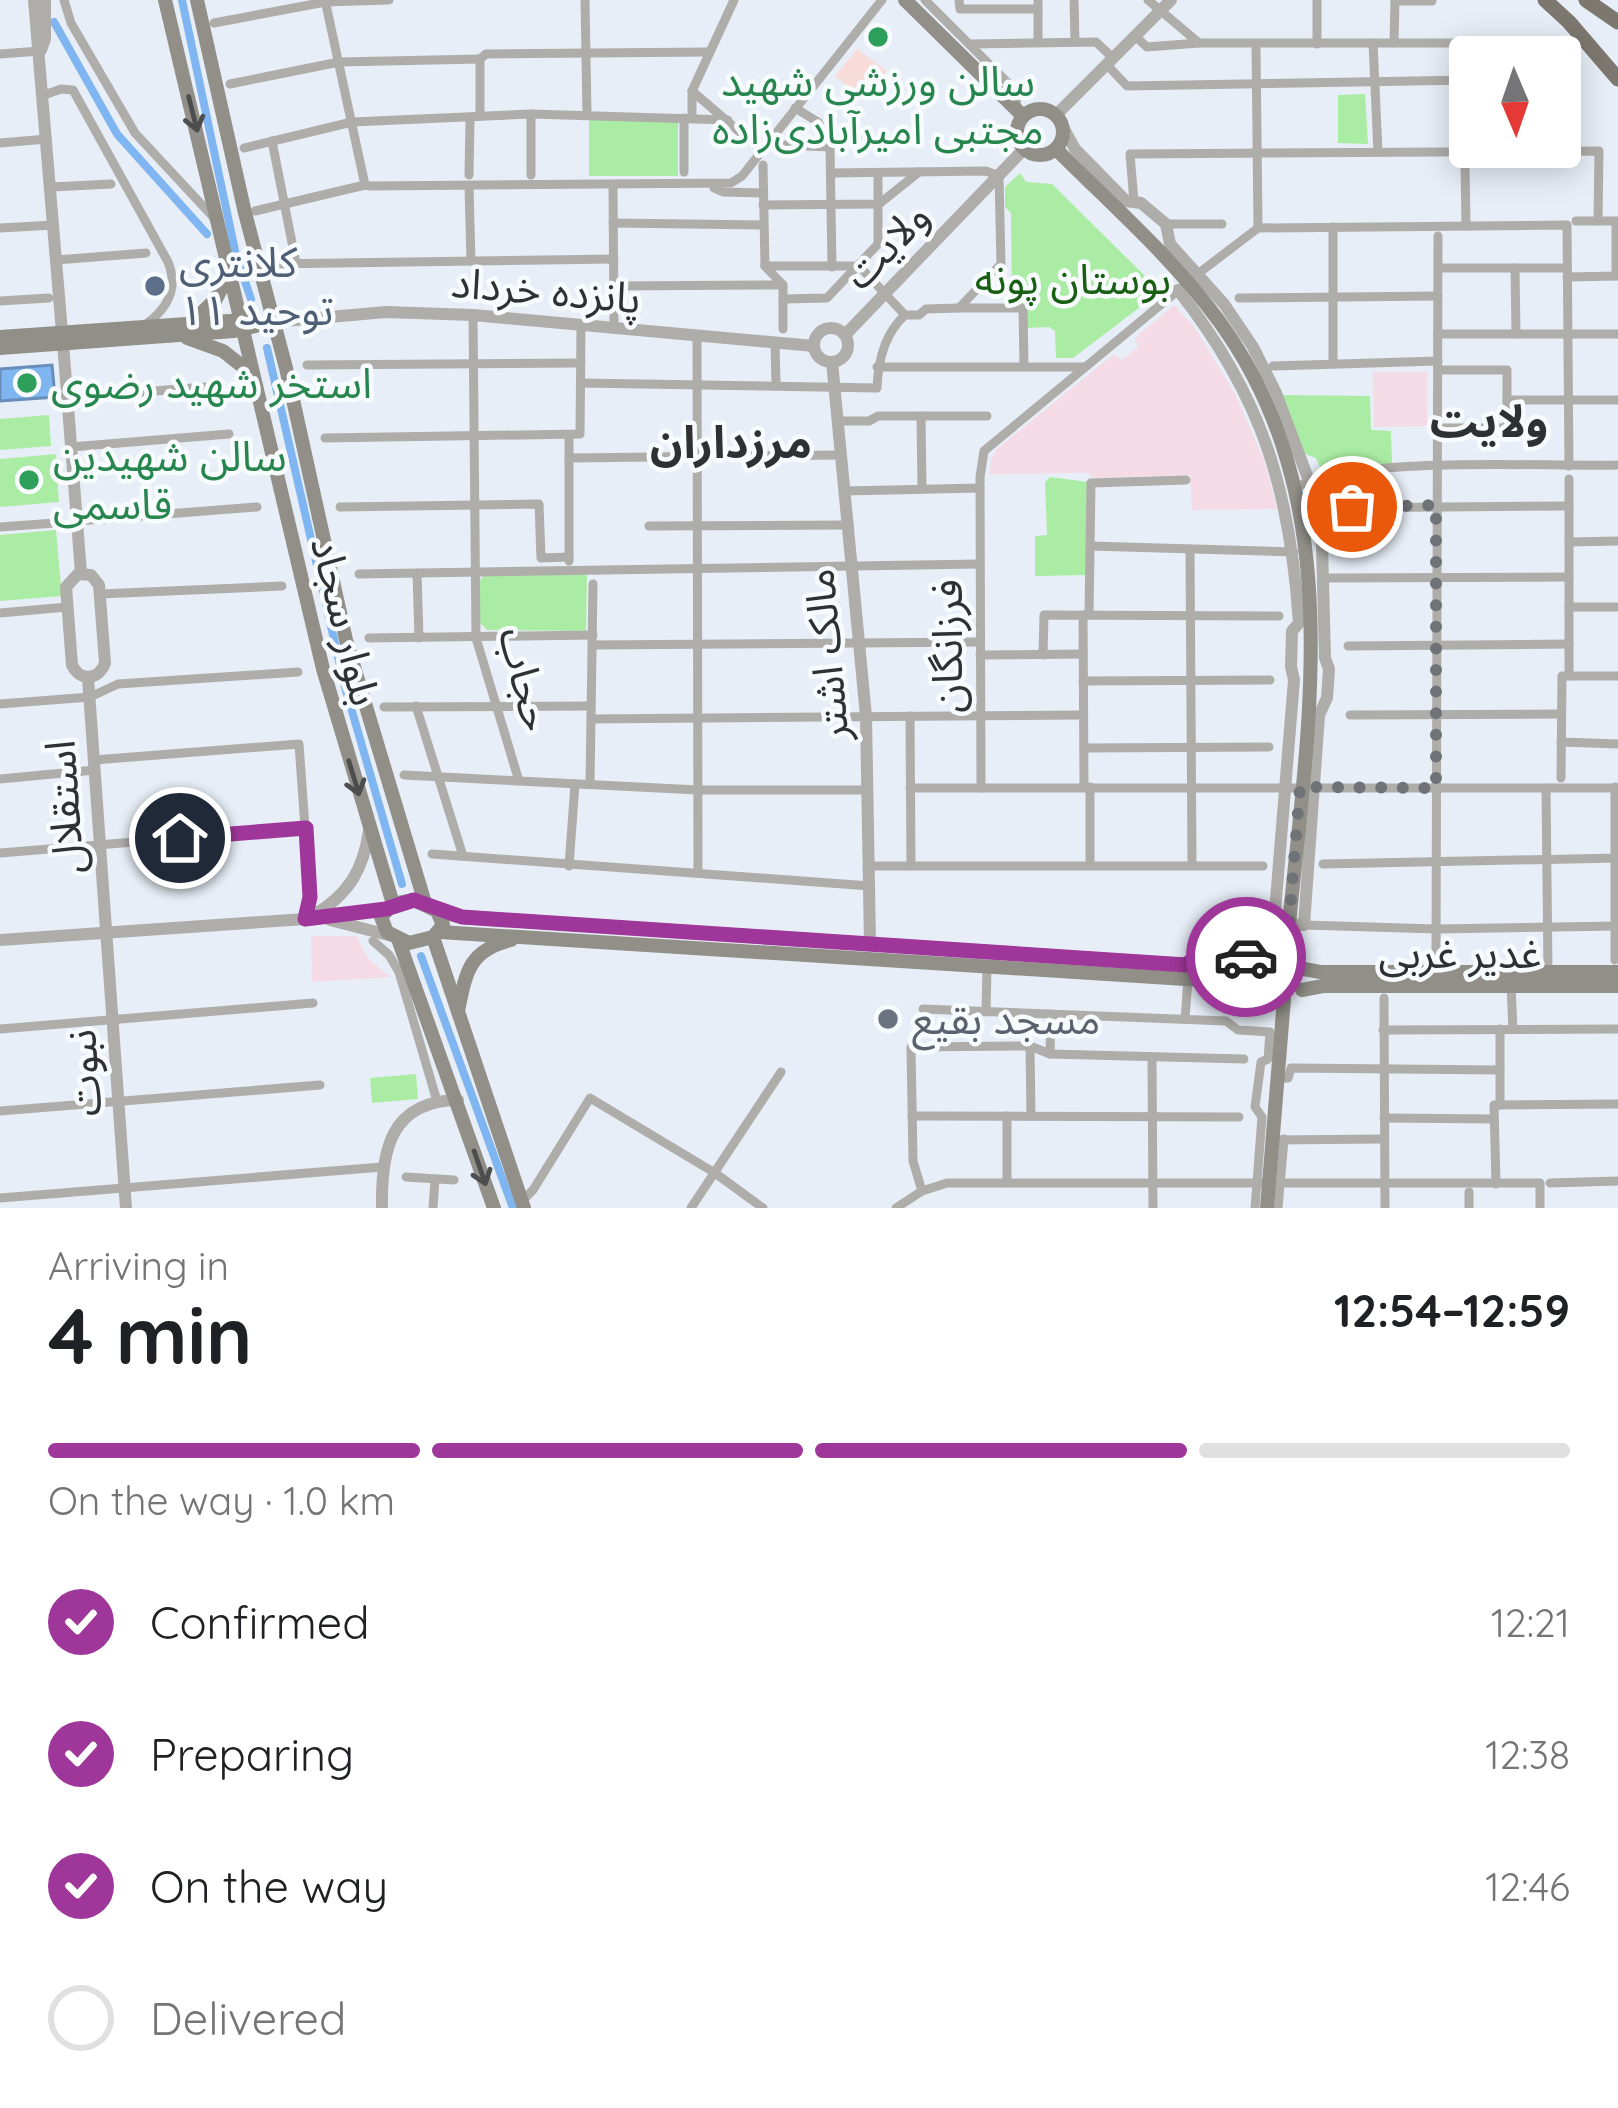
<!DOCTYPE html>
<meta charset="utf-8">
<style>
body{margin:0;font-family:Quicksand,"Noto Sans Arabic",sans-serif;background:#f6f6f6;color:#202124;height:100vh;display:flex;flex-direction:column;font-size:45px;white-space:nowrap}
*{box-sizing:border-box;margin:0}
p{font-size:39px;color:#757577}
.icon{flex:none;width:66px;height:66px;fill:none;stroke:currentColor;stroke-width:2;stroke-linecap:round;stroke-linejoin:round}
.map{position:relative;height:1208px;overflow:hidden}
.drawer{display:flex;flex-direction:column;background:#fff;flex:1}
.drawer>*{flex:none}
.needle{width:78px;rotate:178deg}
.controls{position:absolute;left:1449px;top:36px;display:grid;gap:24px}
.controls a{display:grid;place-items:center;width:132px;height:132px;border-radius:12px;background:#fff;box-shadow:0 6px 30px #0003;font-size:60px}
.pin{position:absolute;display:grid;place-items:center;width:102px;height:102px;color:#fff;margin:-51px;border:6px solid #fff;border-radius:50%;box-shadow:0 3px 12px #0007}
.courier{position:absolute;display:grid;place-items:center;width:120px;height:120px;margin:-60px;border:9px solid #9f379a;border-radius:50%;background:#fff;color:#222;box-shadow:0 3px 15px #0007}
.overview em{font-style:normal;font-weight:700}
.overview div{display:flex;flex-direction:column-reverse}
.overview{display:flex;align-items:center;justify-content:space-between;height:204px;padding:0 48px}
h1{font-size:78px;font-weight:700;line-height:90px}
.bar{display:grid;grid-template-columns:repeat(4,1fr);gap:18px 12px;align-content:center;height:144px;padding:0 48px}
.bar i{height:15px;border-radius:9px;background:#e0e0e0}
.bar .selected{background:#9f379a}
.bar p{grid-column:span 4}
ol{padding:0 48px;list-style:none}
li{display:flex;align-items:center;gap:36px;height:132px}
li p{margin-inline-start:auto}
li .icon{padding:12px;border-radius:50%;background:#9f379a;color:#fff;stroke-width:4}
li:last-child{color:#757577}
li i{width:66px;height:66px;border:6px solid #e0e0e0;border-radius:50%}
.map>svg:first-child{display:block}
</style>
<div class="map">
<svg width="1618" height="1208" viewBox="0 0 1618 1208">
<rect width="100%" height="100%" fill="#e7eef7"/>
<polygon fill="#f7dcd9" points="857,49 887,71 863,99 835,76"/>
<g fill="#f4dbe5">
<polygon points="1174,305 1195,328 1235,394 1265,463 1277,509 1192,510 1190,475 1094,478 1087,473 990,474 991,459 997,449 1114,354 1122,360 1138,347 1135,338"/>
<polygon points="1373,372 1427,372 1427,426 1374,427"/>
<polygon points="311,936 356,936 369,960 391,977 312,982"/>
</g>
<g fill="#abeca4">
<polygon points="1365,94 1368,144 1338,143 1338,95"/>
<polygon points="589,119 678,120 678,176 589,176"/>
<polygon points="1020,173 1026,182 1052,184 1144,275 1144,304 1073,358 1056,358 1055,331 1049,327 1026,328 1026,304 1012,303 1011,213 1005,207 1005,187"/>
<polygon points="1279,395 1370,396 1371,430 1391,431 1392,464 1322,472 1316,458 1302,453"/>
<polygon points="49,415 51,446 0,450 0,419"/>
<polygon points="56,454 59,502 0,507 0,459"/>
<polygon points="1050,477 1088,482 1087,575 1035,576 1035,536 1047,535 1045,482"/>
<polygon points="56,530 62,596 0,601 0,535"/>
<polygon points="486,574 587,575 586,631 487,630 479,622 479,581"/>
<polygon points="416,1074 418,1099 372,1103 370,1078"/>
</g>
<polygon fill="#7fb5f0" stroke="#678db8" stroke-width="3" points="52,365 55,397 0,401 0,369"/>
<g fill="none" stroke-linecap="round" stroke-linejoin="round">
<g stroke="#7fb5f0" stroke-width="8">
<polyline points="182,0 236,255 251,299"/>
<polyline points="54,22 117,134 207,234"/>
<polyline points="267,348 345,687 402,884"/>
<polyline points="421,956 513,1208"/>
</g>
<g stroke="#afada9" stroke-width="9">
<polyline points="64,0 71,23 135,133 216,220"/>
<polyline points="325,0 365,185 370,186 731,183 742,176 882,0"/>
<polyline points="585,0 587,115"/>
<polyline points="925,0 1017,92 1016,108"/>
<polyline points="959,0 960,9 1038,9"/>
<polyline points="1038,0 1038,42"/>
<polyline points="1074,0 1075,42"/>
<polyline points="1148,0 1199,43 1463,43 1466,226"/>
<polyline points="1317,0 1317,44"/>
<polyline points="1395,1 1432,1"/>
<polyline points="214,23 325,2 389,0"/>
<polyline points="1135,36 1147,47 1199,43"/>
<polyline points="1373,43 1378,152"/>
<polyline points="1394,43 1395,0"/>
<polyline points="970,44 1096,42 1113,58"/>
<polyline points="1256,44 1258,228"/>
<polyline points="1500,46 1500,57"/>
<polyline points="0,54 40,51"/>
<polyline points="1107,65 1127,86 1470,80"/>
<polyline points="230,84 339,62 480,59"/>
<polyline points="692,91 762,151"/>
<path d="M44 95 61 89 73 90 168 262C179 289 167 309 145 325"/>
<polyline points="795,108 818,122 830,147 832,267"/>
<polyline points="480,116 480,59 486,54 708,52"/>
<polyline points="684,118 684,172"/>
<polyline points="692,118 692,91 734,0"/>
<polyline points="272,141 296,263"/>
<polyline points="0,143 47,139"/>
<polyline points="783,145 830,147"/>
<polyline points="244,148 352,122 531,114 728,120"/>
<polyline points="763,165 765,266"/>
<polyline points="831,173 986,171 999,176 1001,264 959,308 1023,308 1024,366"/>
<polyline points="469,175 470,119"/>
<polyline points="531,175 531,114"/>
<polyline points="469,186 471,261"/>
<polyline points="613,186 614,328"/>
<polyline points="51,187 111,184"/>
<polyline points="714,188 723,192 763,193"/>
<polyline points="1134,202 1130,154 1599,151 1598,221"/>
<polyline points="763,205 879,204 919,172"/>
<polyline points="255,211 365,185"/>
<polyline points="1576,221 1618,221"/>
<polyline points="1616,221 1616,276"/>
<polyline points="613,223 763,225"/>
<polyline points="1166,224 1222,224"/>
<polyline points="1333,227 1333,363"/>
<polyline points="0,228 54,225"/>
<polyline points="56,260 146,253"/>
<polyline points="269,264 614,259"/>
<polyline points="765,266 859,266"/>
<polyline points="765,266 783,285 783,329"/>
<polyline points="859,266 905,315"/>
<polyline points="1438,268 1567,268"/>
<polyline points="1515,268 1516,334"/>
<polyline points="1195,276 1258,228 1567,225 1569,466"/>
<polyline points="1567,277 1618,276"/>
<polyline points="614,286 783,285"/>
<polyline points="1182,287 984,451 980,477 981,788 1618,788"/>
<polyline points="1239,298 1438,296"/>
<polyline points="783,299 827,298 878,244 878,173"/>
<polyline points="0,301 49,298"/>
<polyline points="473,315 476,638 519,781 698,790 868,790"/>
<polyline points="1438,334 1618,334"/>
<polyline points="697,337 698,872"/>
<polyline points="775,343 776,384"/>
<polyline points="307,365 581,363"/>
<polyline points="1273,366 1438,361"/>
<polyline points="877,367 1084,367"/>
<path d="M581 383 877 388C878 362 885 333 905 315H919L926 309 959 308"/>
<polyline points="67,398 205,387"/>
<polyline points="1507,400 1618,400"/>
<polyline points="921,416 922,489"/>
<polyline points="838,421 869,421 878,416 987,416"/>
<polyline points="1437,428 1507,428 1507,370 1438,370"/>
<polyline points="569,435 569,561"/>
<polyline points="325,438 580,434 581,326"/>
<polyline points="71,447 229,434"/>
<polyline points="569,458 841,455"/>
<path d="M1296 487C1369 455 1534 467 1618 465"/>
<polyline points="845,491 980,488"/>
<polyline points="340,507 539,504 541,558 569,557"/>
<polyline points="1327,508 1569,506"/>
<polyline points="77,521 257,507"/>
<polyline points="649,526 849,525"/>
<polyline points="0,527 55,523"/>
<polyline points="1569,542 1618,541"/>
<polyline points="1090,546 1294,552"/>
<polyline points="1190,549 1192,865"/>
<polyline points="417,573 419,638"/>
<polyline points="359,574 980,564"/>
<polyline points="1324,578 1569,577"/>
<polyline points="100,594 282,586"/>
<polyline points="1569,607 1618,607"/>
<polyline points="0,613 67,607"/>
<polyline points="1083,615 1084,787"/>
<polyline points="1089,615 1091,483 1186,480"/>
<polyline points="369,638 593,635"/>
<polyline points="592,645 980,642"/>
<polyline points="1348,646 1569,644"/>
<polyline points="980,655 1083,654"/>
<polyline points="1043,655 1044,615 1279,616"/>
<polyline points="1569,676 1569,479"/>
<polyline points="1083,681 1270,680"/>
<polyline points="0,704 90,697 118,684 298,672"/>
<polyline points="416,706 463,856"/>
<polyline points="384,707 591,706"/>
<polyline points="1350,715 1561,714"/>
<polyline points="910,716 911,866"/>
<polyline points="591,719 1083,715"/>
<polyline points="1561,742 1618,744"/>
<polyline points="1084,748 1269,747"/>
<polyline points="94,760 299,744 310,897 305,919"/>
<polyline points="404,775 519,781"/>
<polyline points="1561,778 1562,676 1618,676"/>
<polyline points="0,779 95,770"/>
<polyline points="590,784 593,584"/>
<polyline points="1090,787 1090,864"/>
<polyline points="1615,787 1615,960"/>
<polyline points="910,788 981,788"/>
<polyline points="1546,788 1548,971"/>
<polyline points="0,853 306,828"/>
<polyline points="432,854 870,886"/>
<polyline points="1323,864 1618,858"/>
<polyline points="569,866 575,784"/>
<polyline points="870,866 1263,866"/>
<polyline points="1304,925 1436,929 1618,926"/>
<polyline points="373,941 389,955 399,972 437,1101"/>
<polyline points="1436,959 1438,236"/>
<polyline points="1511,986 1513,1029"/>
<polyline points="1384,998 1385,1208"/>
<polyline points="923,1009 1226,1021 1238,1030 1270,1032 1268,1059 1261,1062 1255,1107 1262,1117 1255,1208"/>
<polyline points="986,1012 987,967"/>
<polyline points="1185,1019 1188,979"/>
<polyline points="0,1029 313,1003"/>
<polyline points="1500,1029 1500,1105"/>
<polyline points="1383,1030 1618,1029"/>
<polyline points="1030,1046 1031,1116"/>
<polyline points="1050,1054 1051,1014"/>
<polyline points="1152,1057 1153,1208"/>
<polyline points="1278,1078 1288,1078 1291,1068 1500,1070"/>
<polyline points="0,1111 320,1085"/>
<polyline points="912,1116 1239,1117"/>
<polyline points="1007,1116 1007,1183"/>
<polyline points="1384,1118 1494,1119"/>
<polyline points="1272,1140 1384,1139"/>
<polyline points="406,1177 454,1180"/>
<polyline points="1550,1183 1618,1181"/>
<polyline points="1496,1184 1494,1105 1618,1104"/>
<polyline points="922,1191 913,1161 911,1047 1030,1046 1050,1054 1244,1059"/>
<polyline points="0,1198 382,1167"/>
<polyline points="522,1201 533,1190 590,1098 715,1173 763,1208"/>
<polyline points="433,1208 435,1179"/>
<polyline points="691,1208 781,1072"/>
<polyline points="896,1208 922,1191 947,1183 1540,1183 1540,1208"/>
<polyline points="1278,1208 1284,1139"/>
<polyline points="1469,1208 1469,1192"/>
</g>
<g stroke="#afada9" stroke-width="12">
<polyline points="34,0 62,332"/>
<polyline points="41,50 45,39 45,0"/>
<polyline points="1056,115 1171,0"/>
<polyline points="1063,127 1075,149 1126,201 1141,203 1166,224 1170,244 1224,304 1253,347 1276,393 1309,481 1322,545 1325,658 1329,669 1327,698 1319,715 1304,925 1276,924"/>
<path d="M1178 290C1262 396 1290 489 1299 623L1292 631 1291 667 1294 680 1273 936C1256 964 1225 957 1197 956L1187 965"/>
<polyline points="273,322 386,312 473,315 814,346"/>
<circle cx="831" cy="345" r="17"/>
<polyline points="845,335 1024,149"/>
<polyline points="63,343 81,573"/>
<polyline points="832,362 866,716 870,944"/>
<path d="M78 574 91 575 99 585 105 663C99 680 80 682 72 665L66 587Z"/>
<polyline points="88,678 126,1208"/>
<path d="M314 915C349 894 363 870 369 831"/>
<polyline points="330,920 392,936"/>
<polyline points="0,940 305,919 386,909"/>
<path d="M382 1208C381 1151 390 1101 458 1100"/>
</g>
<g stroke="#918f88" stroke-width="14">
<polyline points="165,0 323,669 393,904"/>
<polyline points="197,0 245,213 286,368 346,640 425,903"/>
<polyline points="905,0 1023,116"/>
<circle cx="1040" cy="132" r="23"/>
<path d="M1056 149C1112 205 1172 257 1219 321 1356 509 1304 743 1286 957"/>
<polyline points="195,319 216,299 230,271"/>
<polyline points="0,337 244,320"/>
<polyline points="187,338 223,351 251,373"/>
<polyline points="0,348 234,331 273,322"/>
<polygon points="414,900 437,911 443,925 433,937 409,943 387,932 381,917 393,904"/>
<polyline points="437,911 462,917 1187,965 1249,969 1271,963"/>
<polyline points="440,932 1248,983 1267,989"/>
<polyline points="433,937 524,1208"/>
<polyline points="398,939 494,1208"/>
<polyline points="1304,969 1320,972 1618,972"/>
<polyline points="1302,990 1323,986 1618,986"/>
<path d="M458 1011C466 972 469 950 511 940"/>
<polyline points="1267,1208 1284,999"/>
</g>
<g stroke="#7c7870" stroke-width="15">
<polyline points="1545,0 1569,22 1618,79"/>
<polyline points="1586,0 1618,22"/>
</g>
</g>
<defs><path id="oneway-shaft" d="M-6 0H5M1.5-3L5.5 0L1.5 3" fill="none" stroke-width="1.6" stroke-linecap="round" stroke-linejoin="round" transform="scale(3)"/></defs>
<g stroke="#4c4d4d">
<use href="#oneway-shaft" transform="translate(193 114) rotate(76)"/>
<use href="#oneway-shaft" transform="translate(354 778) rotate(73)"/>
<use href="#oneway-shaft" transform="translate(480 1168) rotate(71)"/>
</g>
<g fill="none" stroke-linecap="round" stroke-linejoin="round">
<polyline stroke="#6f7378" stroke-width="12" stroke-dasharray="0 21.6" points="1246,957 1270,944 1276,923 1289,924 1300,787 1436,788 1436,505 1352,507"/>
<polyline stroke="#9f379a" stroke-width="15" points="180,838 306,828 310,897 305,919 386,909 414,900 462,917 1186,965 1197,956 1246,957"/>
</g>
<g fill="#2e9e5b" stroke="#f8fbfe" stroke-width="4.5">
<circle cx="878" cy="37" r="12"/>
<circle cx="27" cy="383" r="12"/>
<circle cx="29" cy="480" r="12"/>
</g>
<circle fill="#5c6f8a" stroke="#f8fbfe" stroke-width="4.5" cx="155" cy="286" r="12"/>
<circle fill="#6b7280" stroke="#f8fbfe" stroke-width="4.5" cx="888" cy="1019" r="12"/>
<g text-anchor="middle" stroke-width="9" stroke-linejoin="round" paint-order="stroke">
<g font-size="42" fill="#27864d" stroke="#f8fbfe" text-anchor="start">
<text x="878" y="96" text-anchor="middle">سالن ورزشی شهید<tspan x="878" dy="48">مجتبی امیرآبادی‌زاده</tspan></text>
<text x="51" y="398">استخر شهید رضوی</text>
<text x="53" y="471">سالن شهیدین<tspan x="53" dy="48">قاسمی</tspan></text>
</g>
<g font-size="42" fill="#2e3134" stroke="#f8fbfe">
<text transform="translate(886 245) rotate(-46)" y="15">ولایت</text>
<text transform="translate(546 290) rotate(5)" y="15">پانزده خرداد</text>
<text transform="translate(346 621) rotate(76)" y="15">بلوار سجاد</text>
<text transform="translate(947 646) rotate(-90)" y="15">فرزانگان</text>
<text transform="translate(826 655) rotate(-95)" y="15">مالک اشتر</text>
<text transform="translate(526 679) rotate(76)" y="15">حجاب</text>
<text transform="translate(64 807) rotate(-94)" y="15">استقلال</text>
<text x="1460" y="968">غدیر غربی</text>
<text transform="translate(83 1073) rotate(-94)" y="15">نبوت</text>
</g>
<g font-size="42" fill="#4e5e75" stroke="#f8fbfe" text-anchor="start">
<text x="179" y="277">کلانتری<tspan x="179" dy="48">۱۱ توحید</tspan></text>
</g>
<g font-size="42" fill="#185e13" stroke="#f8fbfe">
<text x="1073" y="294">بوستان پونه</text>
</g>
<g font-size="42" fill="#5b616d" stroke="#f8fbfe" text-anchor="start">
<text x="912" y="1034">مسجد بقیع</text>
</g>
<g font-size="45" font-weight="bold" fill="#2e3134" stroke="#f8fbfe">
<text x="1489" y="437">ولایت</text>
<text x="731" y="458">مرزداران</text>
</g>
</g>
</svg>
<div class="controls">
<a><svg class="needle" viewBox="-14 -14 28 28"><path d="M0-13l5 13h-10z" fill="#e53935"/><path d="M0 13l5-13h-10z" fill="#757577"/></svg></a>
</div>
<div class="pin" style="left:1352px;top:507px;background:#ea580c"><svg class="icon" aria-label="bag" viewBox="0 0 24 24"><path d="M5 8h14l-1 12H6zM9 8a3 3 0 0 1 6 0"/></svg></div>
<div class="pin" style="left:180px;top:838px;background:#1f2937"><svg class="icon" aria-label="home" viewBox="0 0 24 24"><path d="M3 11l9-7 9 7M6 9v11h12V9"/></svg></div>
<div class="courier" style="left:1246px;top:957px"><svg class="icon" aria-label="car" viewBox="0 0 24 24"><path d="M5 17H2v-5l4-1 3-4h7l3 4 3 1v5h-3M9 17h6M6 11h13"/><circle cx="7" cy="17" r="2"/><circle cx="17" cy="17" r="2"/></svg></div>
</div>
<section class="drawer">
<div class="overview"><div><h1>4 min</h1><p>Arriving in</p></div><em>12:54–12:59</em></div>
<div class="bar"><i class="selected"></i><i class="selected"></i><i class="selected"></i><i></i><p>On the way · 1.0 km</p></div>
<ol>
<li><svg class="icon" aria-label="check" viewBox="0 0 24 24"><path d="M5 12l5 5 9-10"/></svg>Confirmed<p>12:21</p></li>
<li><svg class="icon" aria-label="check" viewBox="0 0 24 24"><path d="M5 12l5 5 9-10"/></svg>Preparing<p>12:38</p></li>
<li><svg class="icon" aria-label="check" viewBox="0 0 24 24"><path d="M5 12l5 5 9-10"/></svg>On the way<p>12:46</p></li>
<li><i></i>Delivered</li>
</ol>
</section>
